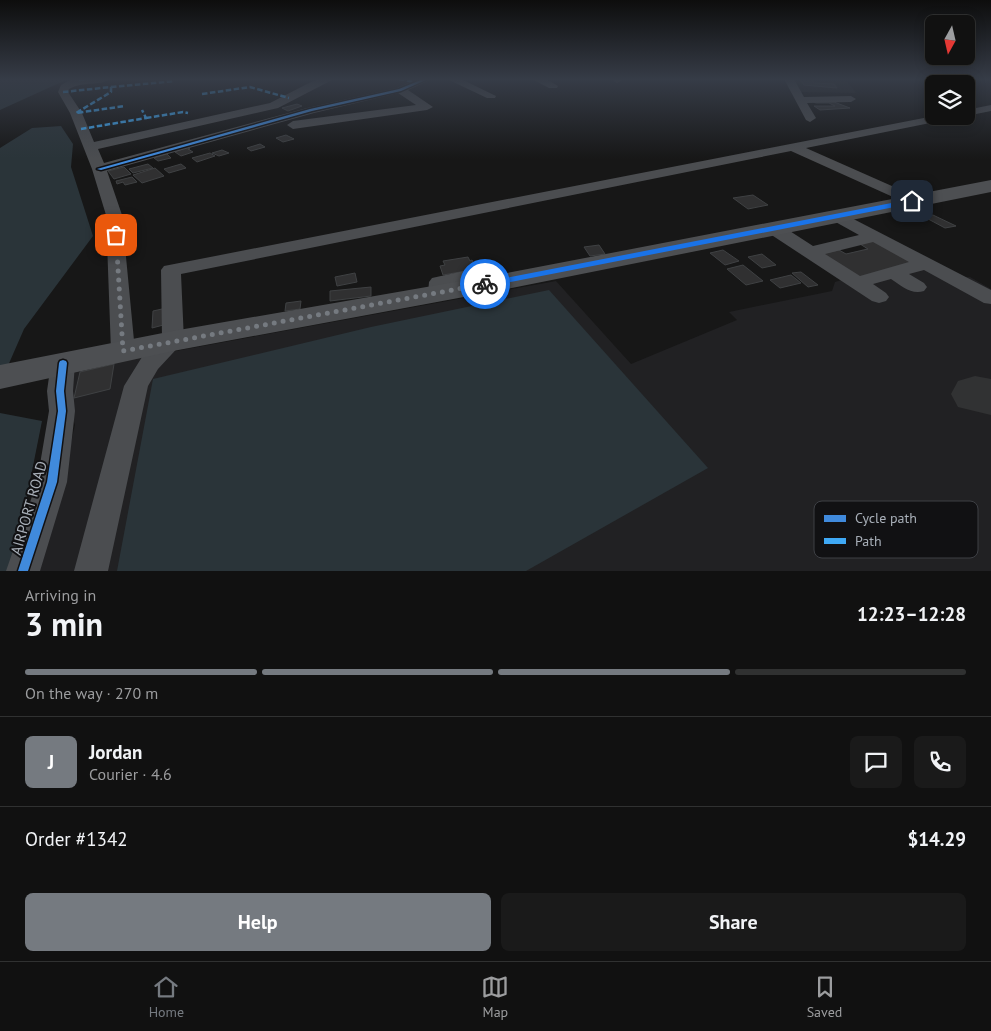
<!DOCTYPE html>
<meta charset="utf-8">
<style>
body{margin:0;font-family:"PT Sans",sans-serif;background:#1a1a1a;color:#f1f3f6;height:100vh;display:flex;flex-direction:column;font-size:19px;white-space:nowrap}
*{box-sizing:border-box;margin:0}
p{font-size:16px;color:#9c9d9f}
.icon{flex:none;width:28px;height:28px;fill:none;stroke:currentColor;stroke-width:2;stroke-linecap:round;stroke-linejoin:round}
.map{position:relative;height:571px;overflow:hidden}
.sheet{display:flex;flex-direction:column;background:#111;flex:1}
.sheet>*{flex:none}
.needle{width:32px;rotate:188deg}
.controls{position:absolute;left:925px;top:15px;display:grid;gap:10px}
.controls a{display:grid;place-items:center;width:50px;height:50px;border-radius:8px;background:#111;box-shadow:0 2px 12px #0003,0 0 0 1px #303131;font-size:25px}
.pin{position:absolute;display:grid;place-items:center;width:42px;height:42px;color:#fff;margin:-21px;border-radius:10px;box-shadow:0 2px 8px #0006}
.courier{position:absolute;display:grid;place-items:center;width:50px;height:50px;margin:-25px;border:4px solid #1a73e8;border-radius:50%;background:#fff;color:#222;box-shadow:0 1px 6px #0007}
.headline em{font-style:normal;font-weight:800}
.headline div{display:flex;flex-direction:column-reverse}
.headline{display:flex;align-items:center;justify-content:space-between;height:85px;padding:0 25px}
h1{font-size:32px;font-weight:800;line-height:38px}
.bar{display:grid;grid-template-columns:repeat(4,1fr);gap:8px 5px;align-content:center;height:60px;padding:0 25px}
.bar i{height:6px;border-radius:4px;background:#303131}
.bar .selected{background:#757a80}
.bar p{grid-column:span 4}
.line{display:flex;align-items:center;gap:12px;padding:0 25px;border-top:1px solid #303131}
.line div{flex:1}
.round{display:grid;place-items:center;flex:none;width:52px;height:52px;border-radius:8px;background:#1a1a1a}
.primary-button{display:flex;gap:10px;margin-top:auto;padding:10px 25px}
.primary-button a{flex:1;height:58px;border-radius:8px;background:#757a80;color:#fff;font-size:20px;font-weight:800;line-height:58px;text-align:center}
.primary-button a+a{background:#1a1a1a;color:#f1f3f6}
.menu{display:flex;justify-content:space-around;align-items:center;height:70px;border-top:1px solid #303131;background:#111;font-size:14px;color:#9c9d9f}
.menu a{display:grid;justify-items:center;gap:2px}
.menu .selected{color:#757a80}
.map>svg:first-child{display:block}
</style>
<div class="map">
<svg width="991" height="571" viewBox="0 0 991 571">
<rect width="100%" height="100%" fill="#171717"/>
<g fill="#212123">
<polygon points="794,79 845,79 856,93 801,92"/>
<polygon points="867,248 946,278 970,277 991,289 991,571 36,571 68,456 75,425 68,401 74,373 116,362 556,281 631,364 737,320 729,312 832,291 835,282 854,276 839,250 847,254"/>
</g>
<g fill="#2a3439">
<polygon points="0,79 68,79 0,110"/>
<polygon points="61,126 73,144 71,167 93,236 24,329 0,384 0,148 32,128"/>
<polygon points="549,290 708,468 526,571 117,571 153,379 371,327"/>
<polygon points="0,413 42,421 12,571 0,571"/>
</g>
<g fill="none" stroke-linecap="round" stroke-linejoin="round">
<polygon fill="#313233" fill-rule="evenodd" points="975,376 991,379 991,415 958,407 951,394 958,381"/>
</g>
<g fill="#303031" stroke="#3f4143">
<polygon points="800,79 811,79 814,83 834,84 837,88 804,85"/>
<polygon points="812,101 834,102 850,108 820,110 814,106 835,106 829,103 816,103"/>
<polygon points="297,104 302,106 288,111 282,108"/>
<polygon points="286,135 294,139 283,142 276,138"/>
<polygon points="260,144 265,147 251,151 247,148"/>
<polygon points="187,147 190,149 188,149 193,152 181,156 175,152"/>
<polygon points="222,150 229,153 219,156 212,153"/>
<polygon points="210,153 215,156 197,162 192,158"/>
<polygon points="167,154 171,158 158,161 154,158"/>
<polygon points="148,164 153,168 133,173 129,169"/>
<polygon points="181,164 186,168 169,173 164,169"/>
<polygon points="124,167 131,174 114,179 108,171"/>
<polygon points="155,168 164,176 142,183 133,175"/>
<polygon points="132,177 137,182 125,185 123,182 117,184 116,181"/>
<polygon points="753,195 768,205 748,209 733,198"/>
<polygon points="923,212 930,215 933,215 956,226 945,228 917,213"/>
<polygon points="877,240 916,262 859,279 821,254 839,250 846,254 868,249 860,244"/>
<polygon points="599,245 605,254 590,256 584,247"/>
<polygon points="723,250 739,261 725,265 710,253"/>
<polygon points="762,254 776,265 762,268 748,257"/>
<polygon points="468,257 470,261 472,260 477,269 443,275 440,266 445,265 443,261"/>
<polygon points="743,265 763,281 746,285 727,269"/>
<polygon points="801,272 818,285 808,287 792,273"/>
<polygon points="355,273 357,282 337,286 335,277"/>
<polygon points="791,275 801,283 780,288 770,280"/>
<polygon points="371,287 371,296 330,301 330,291"/>
<polygon points="301,301 300,309 285,311 286,303"/>
<polygon points="171,307 171,323 152,328 153,311"/>
<polygon points="114,364 110,389 74,398 80,372"/>
</g>
<g fill="none" stroke-linecap="round" stroke-linejoin="round">
<g fill="#4b4d50" fill-rule="evenodd">
<path d="M72 79H111C100 86 83 81 69 89L68 92 82 113 94 142 270 103 309 83 319 79H334L278 108 98 149 104 163 307 108 397 88 417 79H432L408 90 433 107 427 110 293 129 287 125 293 121 416 105 398 93 314 113 107 171 122 215 135 351 131 357 123 359 115 357 111 351 106 215 92 169 70 113 58 92 61 85Z"/>
<polygon points="447,79 461,79 496,96 495,98 487,98"/>
<polygon points="532,79 546,79 558,86 557,88 549,88"/>
<polygon points="610,79 622,79 622,80 617,83"/>
<polygon points="784,79 794,79 804,97 851,96 856,99 851,102 807,103 816,118 810,122 806,120"/>
<polygon points="991,105 991,111 966,116 965,116 966,110"/>
<polygon points="934,116 956,116 950,119 806,148 919,198 921,201 919,204 913,206 791,151 181,274 184,341 158,369 148,386 108,571 74,571 124,386 142,357 162,339 161,270 164,266"/>
<path d="M838 211 991 290V304L984 303 924 270 909 274 924 283 927 287 924 291C911 295 902 286 891 279L873 284 886 293 889 297 886 301 879 303 872 301 767 232 764 228 767 224 773 223 779 224 813 246 859 235 832 220 830 216 832 212ZM873 242 909 262 860 276 825 254Z"/>
<path d="M473 269C482 271 492 276 497 284L494 288C484 291 478 287 470 282L449 286 448 293 445 297 438 299 431 297 428 293 429 282 432 278Z"/>
<polygon points="63,354 71,357 75,363 73,391 75,411 67,482 40,571 6,571 37,482 49,411 47,391 51,363 55,357"/>
</g>
<polygon fill="#4d4f52" fill-rule="evenodd" points="991,180 991,192 507,289 173,351 0,389 0,365 173,331 507,273"/>
<g stroke="#3fa9f5" stroke-width="2.5" stroke-dasharray="5.5 2.5" stroke-linecap="butt">
<polyline points="399,79 414,82"/>
<polyline points="79,80 91,79"/>
<polyline points="111,87 174,81"/>
<polyline points="63,92 111,87 111,92 76,113 125,106"/>
<polyline points="202,94 250,87 289,98"/>
<polyline points="146,118 183,112 188,113"/>
<polyline points="81,129 146,118 142,110"/>
</g>
<g stroke="#111113" stroke-width="3">
<g id="cycleway">
<polygon points="423,79 428,79 401,91 312,111 101,170 97,169 310,109 399,89"/>
<polygon points="63,360 66,361 67,363 64,391 66,411 57,482 28,571 18,571 47,482 58,411 56,391 59,363 60,361"/>
</g>
</g>
<use href="#cycleway" fill="#408adc" fill-rule="evenodd"/>
</g>
<linearGradient id="sky" x2="0" y2="1"><stop stop-color="#0d0d0d"/><stop offset="0.5" stop-color="#363c47"/><stop offset="1" stop-color="#363c47" stop-opacity="0"/></linearGradient>
<rect width="991" height="159" fill="url(#sky)"/>
<polygon fill="#1a73e8" points="912,199 916,201 915,203 485,287 481,284 485,282"/>
<g fill="none" stroke-linecap="round" stroke-linejoin="round">
<polyline stroke="#757a80" stroke-width="5" stroke-dasharray="0 9" points="116,235 123,351 485,284"/>
</g>
<g text-anchor="middle" stroke-width="4" stroke-linejoin="round" paint-order="stroke">
<g font-size="15" fill="#a8afb8" stroke="#111113">
<text transform="translate(29 508) rotate(-74)" y="5">AIRPORT ROAD</text>
</g>
</g>
<rect x="814" y="501" width="164" height="57" rx="8" fill="#111113" stroke="#3e4045" stroke-width="1"/>
<rect x="824" y="515" width="22" height="7" fill="#408adc"/>
<rect x="824" y="538" width="22" height="6" fill="#3fa9f5"/>
<g font-size="14" fill="#a8afb8">
<text x="855" y="523">Cycle path</text>
<text x="855" y="546">Path</text>
</g>
</svg>
<div class="controls">
<a><svg class="needle" viewBox="-14 -14 28 28"><path d="M0-13l5 13h-10z" fill="#e53935"/><path d="M0 13l5-13h-10z" fill="#9c9d9f"/></svg></a>
<a><svg class="icon" aria-label="layers" viewBox="0 0 24 24"><path d="M12 4l9 5-9 5-9-5zM3 14l9 5 9-5"/></svg></a>
</div>
<div class="pin" style="left:116px;top:235px;background:#ea580c"><svg class="icon" aria-label="bag" viewBox="0 0 24 24"><path d="M5 8h14l-1 12H6zM9 8a3 3 0 0 1 6 0"/></svg></div>
<div class="pin" style="left:912px;top:201px;background:#1f2937"><svg class="icon" aria-label="home" viewBox="0 0 24 24"><path d="M3 11l9-7 9 7M6 9v11h12V9"/></svg></div>
<div class="courier" style="left:485px;top:284px"><svg class="icon" aria-label="bike" viewBox="0 0 24 24"><circle cx="6" cy="16" r="4"/><circle cx="18" cy="16" r="4"/><path d="M6 16l4-8h5l3 8M10 8l3 8H6M13 5h3"/></svg></div>
</div>
<section class="sheet">
<div class="headline"><div><h1>3 min</h1><p>Arriving in</p></div><em>12:23–12:28</em></div>
<div class="bar"><i class="selected"></i><i class="selected"></i><i class="selected"></i><i></i><p>On the way · 270 m</p></div>
<div class="line" style="height:90px"><b class="round" style="background:#757a80;color:#fff">J</b><div><b>Jordan</b><p>Courier · 4.6</p></div><a class="round"><svg class="icon" aria-label="chat" viewBox="0 0 24 24"><path d="M4 5h16v11H9l-5 4z"/></svg></a><a class="round"><svg class="icon" aria-label="phone" viewBox="0 0 24 24"><path d="M5 4h4l2 5-3 2q2 4 5 5l2-3 5 2v4C11 20 4 13 5 4z"/></svg></a></div>
<div class="line" style="height:65px"><div>Order #1342</div><b>$14.29</b></div>
<div class="primary-button"><a>Help</a><a>Share</a></div>
</section>
<nav class="menu">
<a class="selected"><svg class="icon" aria-label="home" viewBox="0 0 24 24"><path d="M3 11l9-7 9 7M6 9v11h12V9"/></svg>Home</a>
<a><svg class="icon" aria-label="map" viewBox="0 0 24 24"><path d="M3 6l6-2 6 2 6-2v14l-6 2-6-2-6 2zM9 4v14M15 6v14"/></svg>Map</a>
<a><svg class="icon" aria-label="saved" viewBox="0 0 24 24"><path d="M7 4h10v16l-5-4-5 4z"/></svg>Saved</a>
</nav>
